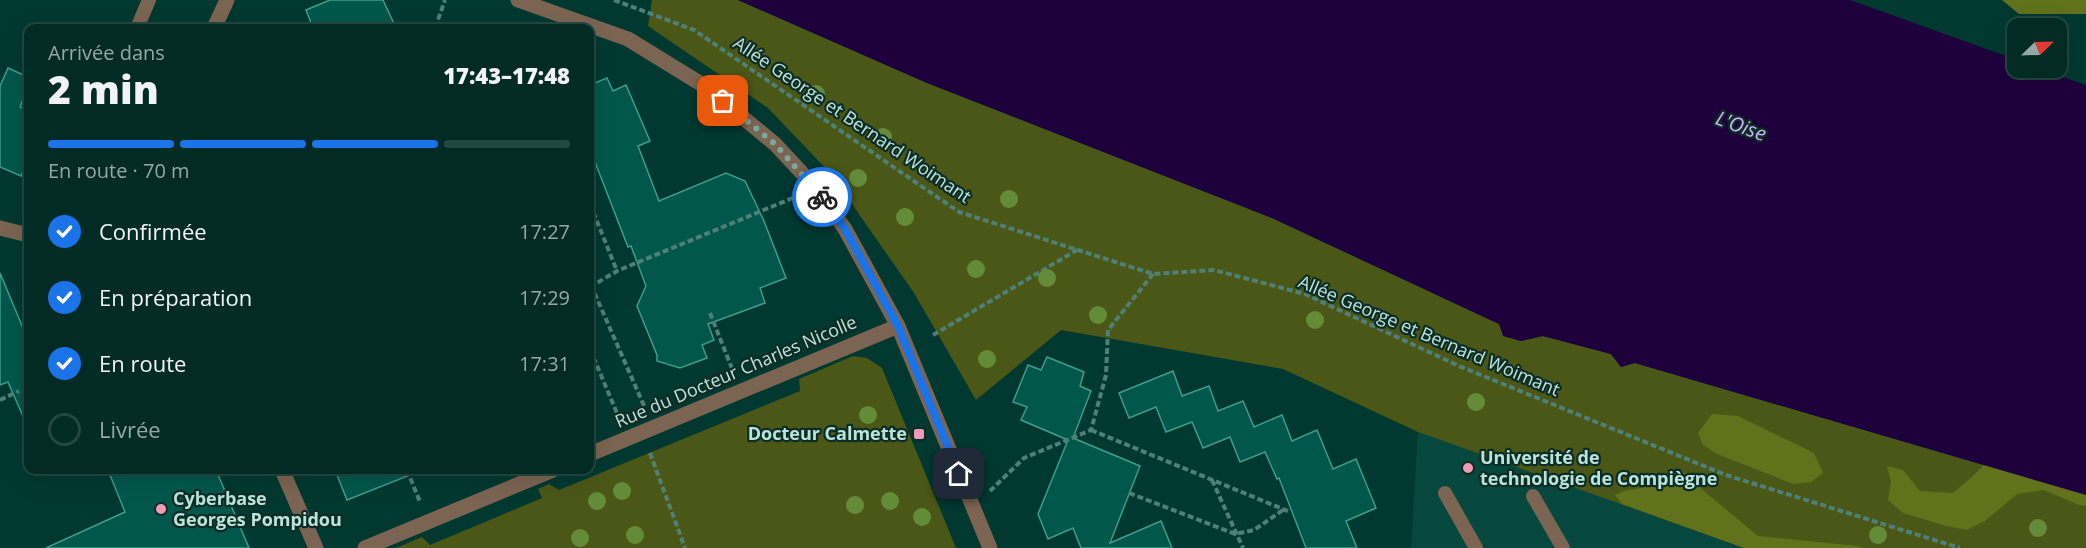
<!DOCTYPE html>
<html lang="fr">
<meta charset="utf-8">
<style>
body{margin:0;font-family:"Open Sans",sans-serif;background:#0b332c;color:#f1f3f6;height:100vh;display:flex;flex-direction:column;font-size:22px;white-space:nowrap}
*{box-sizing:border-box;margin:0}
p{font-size:20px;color:#96a7a6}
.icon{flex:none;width:33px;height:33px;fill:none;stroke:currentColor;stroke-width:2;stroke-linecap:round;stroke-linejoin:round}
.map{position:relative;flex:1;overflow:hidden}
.details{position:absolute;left:24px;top:24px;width:570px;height:450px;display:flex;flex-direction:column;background:#012b24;border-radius:12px;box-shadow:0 6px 24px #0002,0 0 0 2px #234741}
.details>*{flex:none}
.needle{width:39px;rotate:67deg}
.tools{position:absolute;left:2007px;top:18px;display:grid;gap:12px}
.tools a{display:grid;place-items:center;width:60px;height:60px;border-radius:12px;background:#012b24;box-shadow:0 6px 24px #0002,0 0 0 2px #234741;font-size:30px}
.pin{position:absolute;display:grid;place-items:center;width:51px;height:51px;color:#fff;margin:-26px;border-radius:12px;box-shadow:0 3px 9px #0006}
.courier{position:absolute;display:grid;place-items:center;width:60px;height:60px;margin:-30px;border:4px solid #1a73e8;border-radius:50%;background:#fff;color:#222;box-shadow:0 2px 8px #0007}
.summary em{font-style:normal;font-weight:800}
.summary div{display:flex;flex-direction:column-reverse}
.summary{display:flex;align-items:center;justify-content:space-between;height:102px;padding:0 24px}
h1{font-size:39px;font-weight:800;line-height:45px}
.bar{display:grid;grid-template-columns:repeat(4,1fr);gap:9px 6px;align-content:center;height:72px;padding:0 24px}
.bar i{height:8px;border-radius:4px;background:#234741}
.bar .selected{background:#1a73e8}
.bar p{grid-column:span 4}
ol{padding:0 24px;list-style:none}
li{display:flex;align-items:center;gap:18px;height:66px}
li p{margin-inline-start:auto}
li .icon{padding:6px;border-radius:50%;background:#1a73e8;color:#fff;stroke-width:4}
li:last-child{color:#96a7a6}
li i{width:33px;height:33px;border:3px solid #234741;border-radius:50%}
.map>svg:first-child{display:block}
</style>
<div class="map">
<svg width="2086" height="548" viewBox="0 0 2086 548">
<rect width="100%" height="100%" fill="#013930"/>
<polygon fill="#07483e" points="1418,432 1744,548 1411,548"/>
<g fill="#4b5716">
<polygon points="652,0 738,0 927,83 1272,218 1499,324 1504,336 1521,341 1543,336 1611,354 1621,367 1635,363 2086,495 2086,548 1744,548 1418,432 1283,369 1061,330 976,400 914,293 831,174 768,108 648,26"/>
<polygon points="853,356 867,358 882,368 956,548 396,548 422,537 430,545 542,498 538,489 549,484 559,490 800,391 799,379"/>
</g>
<g fill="#62711b">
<polygon points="2002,0 2086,0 2086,14 2019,14"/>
<polygon points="1712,414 1738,416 1814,453 1823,473 1811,482 1793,484 1717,454 1703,445 1698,433"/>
<polygon points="1998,450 2086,473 2086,506 2079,505 2044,490 2017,494 1985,521 1967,530 1946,526 1903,513 1888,500 1891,482 1887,466 1903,470 1920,491 1953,493 1973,476"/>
<polygon points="1674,471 1687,473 1705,492 1758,536 1858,546 1862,548 1744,548 1622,504 1615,495 1624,491 1645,487"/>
</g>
<polygon fill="#1d003c" points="738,0 1850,0 2017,60 2018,68 2037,68 2086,85 2086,495 1635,363 1621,367 1611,354 1543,336 1521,341 1503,336 1499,324 1272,218 927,83"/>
<g fill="#02574b" stroke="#3e9d8b" stroke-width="1.5">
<polygon points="330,0 383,0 396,28 313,28 306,10"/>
<polygon points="8,68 28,77 28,86 20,107 28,111 28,158 21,176 0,167 0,86"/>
<polygon points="607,78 613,91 626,85 650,141 638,146 659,201 726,173 745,181 764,221 786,278 760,288 765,303 708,324 714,340 702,345 707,358 680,368 657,361 657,355 637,306 646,286 631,246 628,247 590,149 590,85"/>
<polygon points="0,273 28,340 28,428 8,382 0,385"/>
<polygon points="1047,357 1084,372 1080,386 1091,391 1073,438 1140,466 1110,543 1161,521 1172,548 1081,548 1073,528 1048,539 1038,514 1068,440 1021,420 1027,407 1013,402 1028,365 1041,370"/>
<polygon points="1173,371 1182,396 1209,386 1218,411 1243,401 1254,427 1282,415 1292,441 1317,430 1333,469 1356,459 1376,508 1346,521 1357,548 1306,548 1279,478 1277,479 1265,452 1240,462 1230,437 1203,448 1192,422 1166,432 1156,407 1129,418 1119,393"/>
<polygon points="108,470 216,470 249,548 46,548 125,512"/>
<polygon points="335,470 420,470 420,471 347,500"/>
</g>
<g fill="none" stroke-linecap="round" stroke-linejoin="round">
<g stroke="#4e8077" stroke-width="4" stroke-dasharray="6 3" stroke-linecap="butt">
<polyline points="614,0 694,30 959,212 1153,274 1214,270 1305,294 1459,366 1726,475 1960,548"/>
<polyline points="435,28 445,0"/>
<polyline points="590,204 617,271"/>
<polyline points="591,285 645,408"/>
<polyline points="590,287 617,271 795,197"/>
<polyline points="710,313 733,371"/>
<polyline points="933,335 1077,250"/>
<polyline points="590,349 619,418"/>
<polyline points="0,400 19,391"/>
<polyline points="1091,430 1290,512"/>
<polyline points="650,453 685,548"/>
<polyline points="407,470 420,502"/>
<polyline points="1212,480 1243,548"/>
<polyline points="990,491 1024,458 1091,430 1106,375 1108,330 1153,274"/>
<polyline points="1129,493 1235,534 1254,530 1283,510"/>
</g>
<g stroke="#7c6452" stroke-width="14">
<polyline points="137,28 149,0"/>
<polyline points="1445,493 1476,548"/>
<polyline points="1533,496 1563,548"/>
</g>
<g stroke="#7c6452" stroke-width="15">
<polyline points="518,0 628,39 706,87 775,144 815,187 845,229 898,326 990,548"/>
<polyline points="214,28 227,0"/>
<polyline points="0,228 28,235"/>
<polyline points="590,454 898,326"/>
<polyline points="282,470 316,548"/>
<polyline points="365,548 553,470"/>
</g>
</g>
<g fill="#648c38">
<circle cx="816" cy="94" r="9"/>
<circle cx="883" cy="137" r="9"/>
<circle cx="858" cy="178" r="9"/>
<circle cx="1009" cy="199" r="9"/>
<circle cx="905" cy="217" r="9"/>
<circle cx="976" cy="269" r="9"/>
<circle cx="1047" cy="278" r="9"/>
<circle cx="1098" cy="315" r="9"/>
<circle cx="1315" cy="320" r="9"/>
<circle cx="987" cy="359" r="9"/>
<circle cx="1476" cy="402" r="9"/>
<circle cx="868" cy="415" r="9"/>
<circle cx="622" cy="491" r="9"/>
<circle cx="597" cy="501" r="9"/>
<circle cx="890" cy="501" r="9"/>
<circle cx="855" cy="505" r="9"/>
<circle cx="922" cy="517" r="9"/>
<circle cx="2038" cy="528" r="9"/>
<circle cx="635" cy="535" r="9"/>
<circle cx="1878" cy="535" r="9"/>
<circle cx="580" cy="538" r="9"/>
</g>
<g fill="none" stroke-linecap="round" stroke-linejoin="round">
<polyline stroke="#79a89e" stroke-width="6" stroke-dasharray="0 10.8" points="723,101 775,144 822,197"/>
<polyline stroke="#1a73e8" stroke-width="8" points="822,197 845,229 898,326 959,474"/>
</g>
<g fill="#f09ab5" stroke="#0e2c26" stroke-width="2">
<rect x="913" y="428" width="12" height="12" rx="3"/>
<circle cx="1468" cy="468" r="6"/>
<circle cx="161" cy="509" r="6"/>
</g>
<g text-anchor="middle" stroke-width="4.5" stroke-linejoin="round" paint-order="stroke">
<g font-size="18" fill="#b9e4da" stroke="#0e2c26">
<text transform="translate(852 120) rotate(34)" y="6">Allée George et Bernard Woimant</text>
<text transform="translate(1429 336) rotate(23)" y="6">Allée George et Bernard Woimant</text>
<text transform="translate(736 372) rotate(-23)" y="6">Rue du Docteur Charles Nicolle</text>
</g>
<g font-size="18" font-weight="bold" fill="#b9e4da" stroke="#0e2c26" text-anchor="start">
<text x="907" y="440" text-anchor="end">Docteur Calmette</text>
<text x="1480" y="464">Université de<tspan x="1480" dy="21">technologie de Compiègne</tspan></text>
<text x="173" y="505">Cyberbase<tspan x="173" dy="21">Georges Pompidou</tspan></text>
</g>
<g font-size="20" font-style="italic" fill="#cab3f9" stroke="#0e2c26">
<text transform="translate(1741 126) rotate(20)" y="7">L'Oise</text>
</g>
</g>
</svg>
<div class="tools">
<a><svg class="needle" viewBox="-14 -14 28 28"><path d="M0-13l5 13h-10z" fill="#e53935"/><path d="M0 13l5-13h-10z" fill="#96a7a6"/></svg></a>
</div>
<div class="pin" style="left:723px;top:101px;background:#ea580c"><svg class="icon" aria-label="bag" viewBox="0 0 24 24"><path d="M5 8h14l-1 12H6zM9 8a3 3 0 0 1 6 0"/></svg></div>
<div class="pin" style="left:959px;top:474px;background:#1f2937"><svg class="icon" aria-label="home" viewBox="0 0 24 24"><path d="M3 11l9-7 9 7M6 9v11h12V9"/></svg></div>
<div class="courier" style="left:822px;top:197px"><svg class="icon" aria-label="bike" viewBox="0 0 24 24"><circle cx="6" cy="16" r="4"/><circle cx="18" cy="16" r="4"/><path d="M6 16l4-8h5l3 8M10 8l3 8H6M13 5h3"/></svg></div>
<section class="details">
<div class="summary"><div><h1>2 min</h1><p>Arrivée dans</p></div><em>17:43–17:48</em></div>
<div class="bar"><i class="selected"></i><i class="selected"></i><i class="selected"></i><i></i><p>En route · 70 m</p></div>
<ol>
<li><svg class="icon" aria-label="check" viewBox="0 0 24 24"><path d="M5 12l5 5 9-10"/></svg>Confirmée<p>17:27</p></li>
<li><svg class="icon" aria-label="check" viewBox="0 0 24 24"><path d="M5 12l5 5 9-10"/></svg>En préparation<p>17:29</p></li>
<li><svg class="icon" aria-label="check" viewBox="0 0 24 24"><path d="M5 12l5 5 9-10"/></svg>En route<p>17:31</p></li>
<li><i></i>Livrée</li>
</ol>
</section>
</div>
